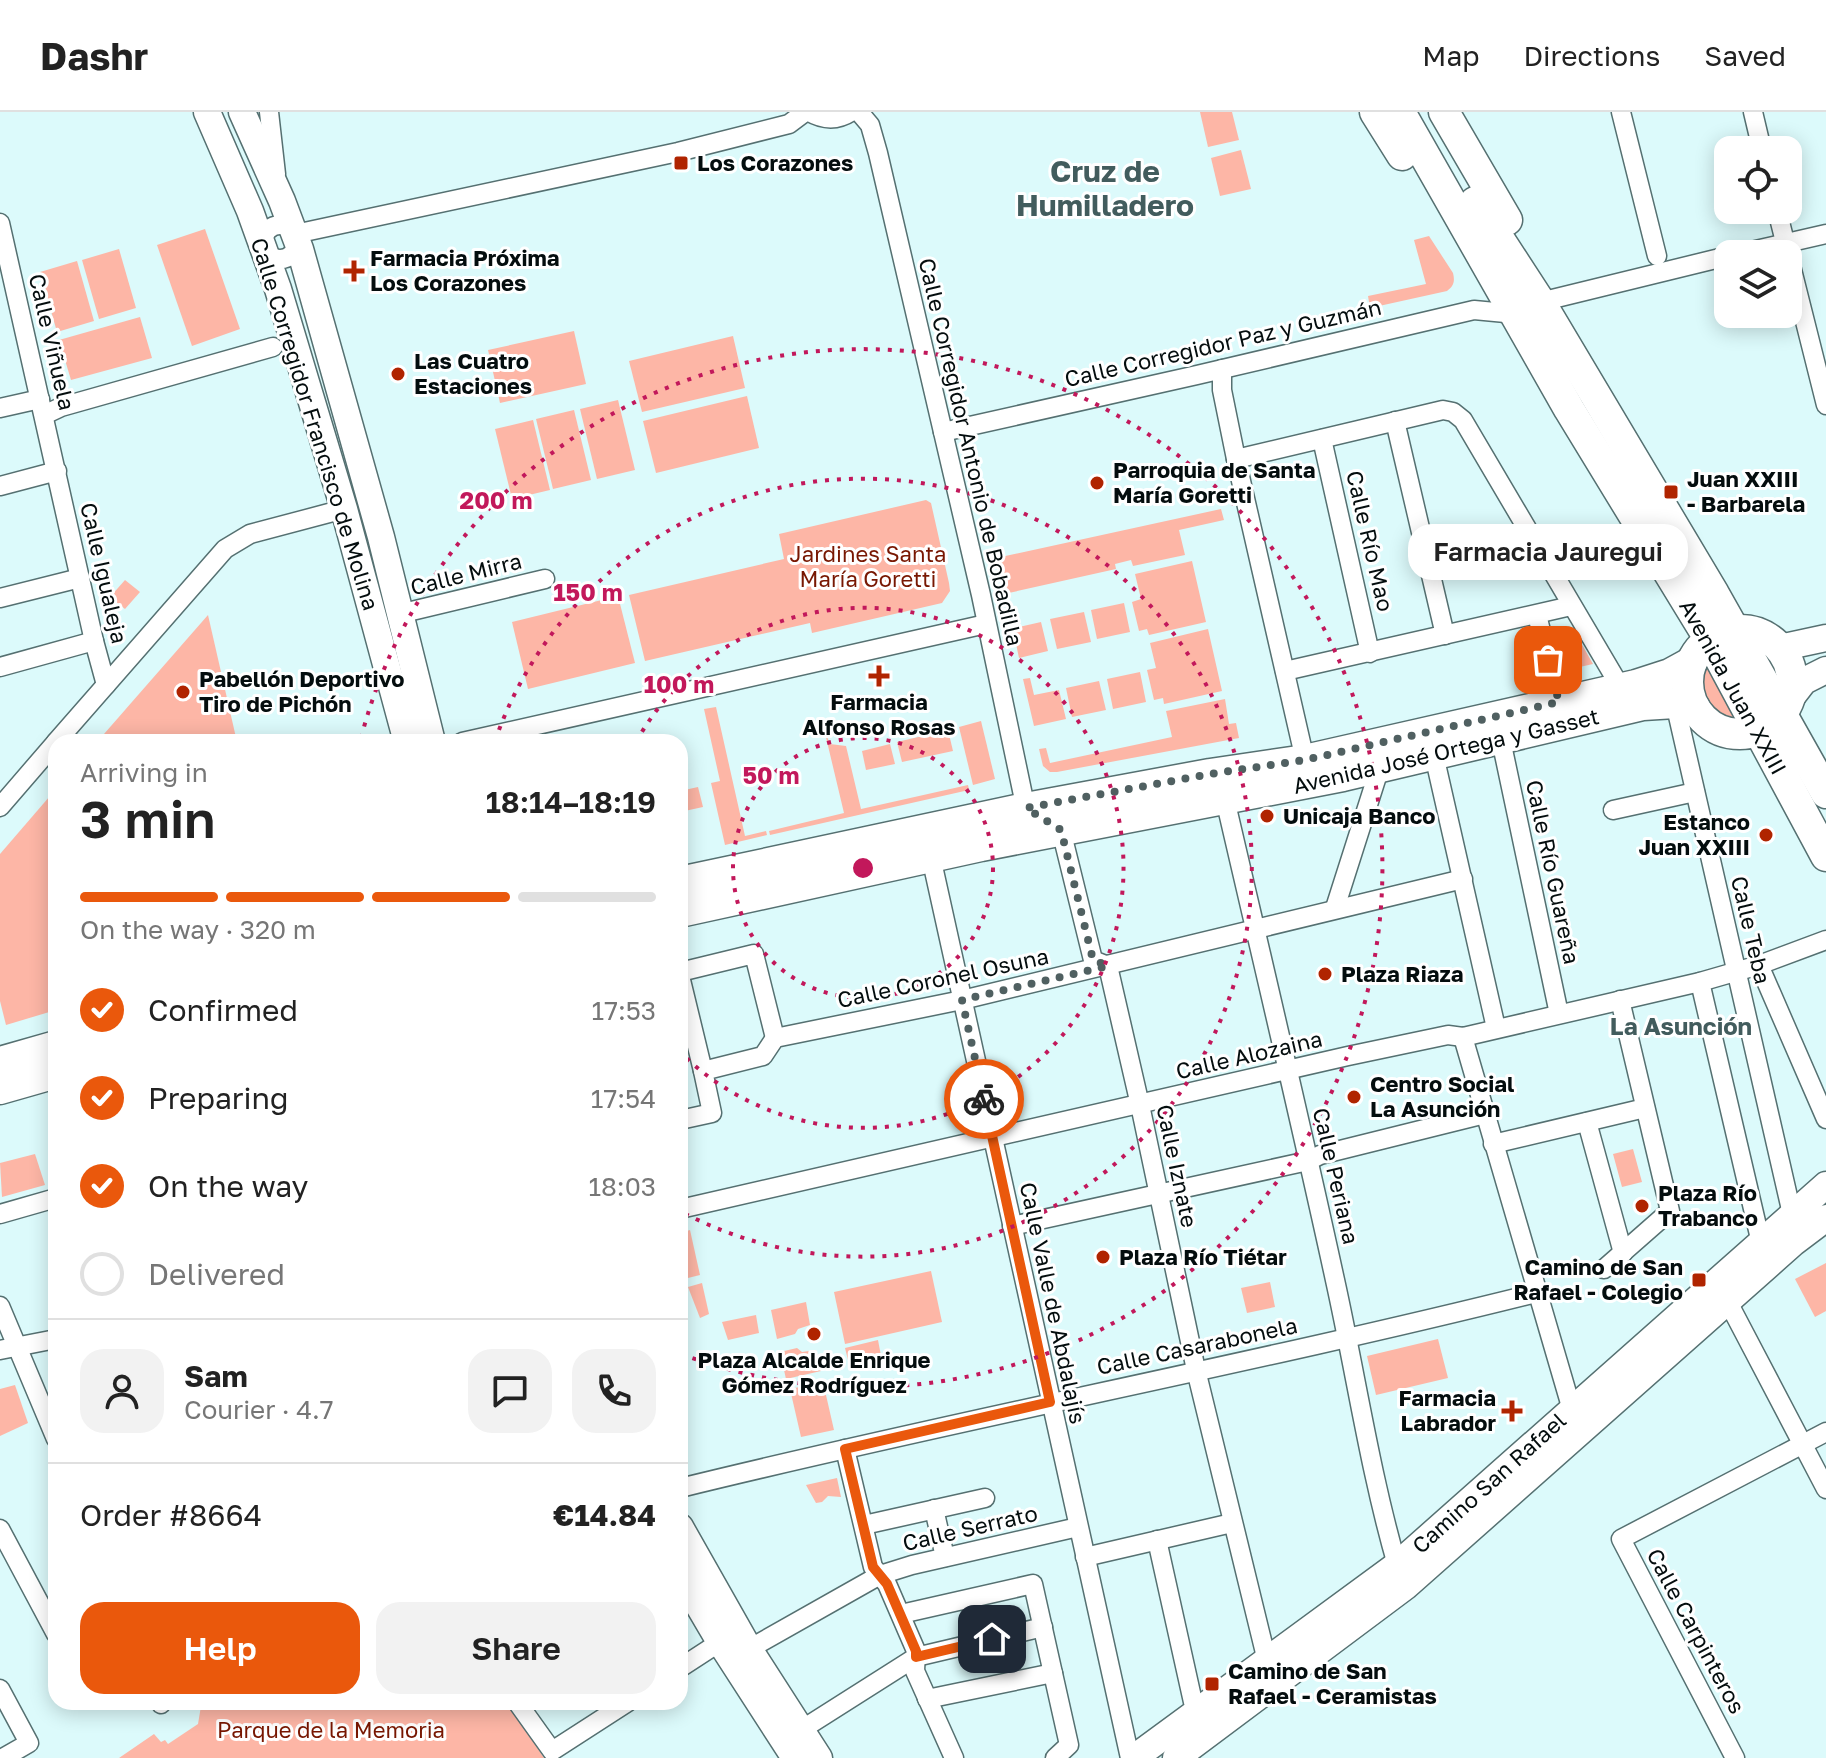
<!DOCTYPE html>
<meta charset="utf-8">
<style>
body{margin:0;font-family:"Golos Text",sans-serif;background:#f2f2f2;color:#222;height:100vh;display:flex;flex-direction:column;font-size:30px;white-space:nowrap}
*{box-sizing:border-box;margin:0}
p{font-size:26px;color:#767676}
.icon{flex:none;width:44px;height:44px;fill:none;stroke:currentColor;stroke-width:2;stroke-linecap:round;stroke-linejoin:round}
.map{position:relative;flex:1;overflow:hidden}
.side{position:absolute;left:48px;top:622px;width:640px;height:976px;display:flex;flex-direction:column;background:#fff;border-radius:24px;box-shadow:0 4px 20px #0003}
.side>*{flex:none}
.controls{position:absolute;left:1714px;top:24px;display:grid;gap:16px}
.controls a{display:grid;place-items:center;width:88px;height:88px;border-radius:16px;background:#fff;box-shadow:0 4px 20px #0003;font-size:40px}
.pin{position:absolute;display:grid;place-items:center;width:68px;height:68px;color:#fff;margin:-34px;border-radius:16px;box-shadow:0 4px 12px #0006}
.courier{position:absolute;display:grid;place-items:center;width:80px;height:80px;margin:-40px;border:6px solid #ea580c;border-radius:50%;background:#fff;color:#222;box-shadow:0 2px 10px #0007}
.bubble{position:absolute;height:56px;border-radius:24px;background:#fff;box-shadow:0 4px 20px #0003;font-size:26px;font-weight:600;line-height:56px;text-align:center}
.headline em{font-style:normal;font-weight:600}
.headline div{display:flex;flex-direction:column-reverse}
.headline{display:flex;align-items:center;justify-content:space-between;height:136px;padding:0 32px}
h1{font-size:52px;font-weight:600;line-height:60px}
.bar{display:grid;grid-template-columns:repeat(4,1fr);gap:12px 8px;align-content:center;height:96px;padding:0 32px}
.bar i{height:10px;border-radius:6px;background:#e0e0e0}
.bar .active{background:#ea580c}
.bar p{grid-column:span 4}
.line{display:flex;align-items:center;gap:20px;padding:0 32px;border-top:2px solid #e0e0e0}
.line div{flex:1}
.round{display:grid;place-items:center;flex:none;width:84px;height:84px;border-radius:24px;background:#f2f2f2}
ol{padding:0 32px;list-style:none}
li{display:flex;align-items:center;gap:24px;height:88px}
li p{margin-inline-start:auto}
li .icon{padding:8px;border-radius:50%;background:#ea580c;color:#fff;stroke-width:4}
li:last-child{color:#767676}
li i{width:44px;height:44px;border:4px solid #e0e0e0;border-radius:50%}
.button{display:flex;gap:16px;margin-top:auto;padding:16px 32px}
.button a{flex:1;height:92px;border-radius:24px;background:#ea580c;color:#fff;font-size:32px;font-weight:600;line-height:92px;text-align:center}
.button a+a{background:#f2f2f2;color:#222}
header{display:flex;align-items:center;gap:48px;box-sizing:border-box;height:112px;padding:0 40px;background:#fff;border-bottom:2px solid #e0e0e0}
header strong{font-size:38px}
nav{display:flex;gap:44px;margin-inline-start:auto;font-size:28px}
.map>svg:first-child{display:block}
</style>
<header>
<strong>Dashr</strong>
<nav><a>Map</a><a>Directions</a><a>Saved</a></nav>
</header>
<div class="map">
<svg width="1826" height="1646" viewBox="0 0 1826 1646">
<rect width="100%" height="100%" fill="#dcfafb"/>
<g fill="#fdb6a6">
<polygon points="1200,0 1232,0 1239,28 1208,35"/>
<polygon points="1241,38 1251,77 1220,84 1211,46"/>
<polygon points="205,117 240,217 192,234 157,133"/>
<path d="M1429 124 1453 161C1455 169 1454 174 1447 179L1370 196 1368 184 1426 172 1414 128Z"/>
<polygon points="119,137 136,196 99,207 82,148"/>
<polygon points="77,149 94,209 57,220 40,160"/>
<polygon points="140,205 152,246 71,268 59,228"/>
<polygon points="574,219 586,272 500,291 488,238"/>
<polygon points="733,224 745,276 642,300 629,249"/>
<polygon points="747,284 759,336 656,361 643,309"/>
<polygon points="618,288 635,358 597,367 580,297"/>
<polygon points="574,298 591,368 553,377 536,307"/>
<polygon points="533,308 550,378 512,387 495,317"/>
<polygon points="926,388 931,391 949,471 950,479 942,491 812,521 810,511 645,549 629,483 784,447 779,422"/>
<polygon points="1221,397 1224,408 1179,418 1185,443 1133,454 1131,448 1115,452 1116,457 1004,482 996,446"/>
<polygon points="1192,449 1206,510 1149,523 1147,517 1139,519 1132,490 1141,487 1135,462"/>
<polygon points="125,468 140,480 125,497 110,485"/>
<polygon points="618,484 635,551 528,577 512,510"/>
<polygon points="1124,491 1130,520 1097,527 1091,498"/>
<polygon points="1084,500 1091,530 1057,537 1050,507"/>
<polygon points="1016,502 1019,515 1041,510 1048,539 1019,546 1010,503"/>
<polygon points="208,503 237,630 97,630"/>
<polygon points="1572,515 1593,552 1562,559 1554,520"/>
<polygon points="1208,517 1222,579 1164,592 1163,586 1154,588 1147,558 1156,556 1150,531"/>
<path d="M1707 550 1719 569 1738 612C1707 607 1687 577 1707 550Z"/>
<polygon points="1140,560 1146,590 1113,597 1107,567"/>
<polygon points="1030,566 1034,583 1059,578 1066,607 1034,614 1023,567"/>
<polygon points="1099,569 1106,598 1072,605 1066,576"/>
<polygon points="1225,587 1229,612 1236,611 1239,626 1057,660 1050,660 1043,654 1039,637 1046,636 1050,651 1172,625 1166,599"/>
<polygon points="716,595 745,724 766,719 767,723 725,733 711,671 720,669 704,597"/>
<polygon points="981,609 995,667 973,673 959,615"/>
<polygon points="824,617 830,632 846,634 861,697 968,673 969,678 770,723 769,719 844,701"/>
<polygon points="948,618 953,639 902,650 897,630"/>
<polygon points="890,632 895,652 866,658 862,639"/>
<polygon points="698,675 703,695 680,700 680,679"/>
<polygon points="56,677 56,898 6,913 0,889 0,742"/>
<polygon points="1633,1037 1642,1070 1622,1075 1613,1042"/>
<polygon points="35,1042 45,1073 2,1085 0,1051"/>
<polygon points="690,1118 700,1163 684,1167 680,1155 680,1121"/>
<polygon points="1826,1151 1826,1199 1815,1205 1795,1167"/>
<polygon points="931,1159 942,1210 845,1232 834,1180"/>
<polygon points="1270,1170 1275,1195 1247,1201 1241,1176"/>
<polygon points="702,1171 709,1202 700,1206 688,1175"/>
<polygon points="806,1190 810,1213 798,1217 795,1222 777,1227 771,1198"/>
<polygon points="756,1203 759,1221 728,1228 722,1210"/>
<polygon points="1438,1227 1448,1266 1376,1283 1367,1244"/>
<polygon points="878,1228 882,1249 850,1256 845,1236"/>
<polygon points="797,1236 802,1240 816,1238 821,1259 786,1267 780,1240"/>
<polygon points="823,1270 834,1318 801,1325 790,1277"/>
<polygon points="15,1273 28,1311 0,1324 0,1277"/>
<polygon points="837,1366 841,1385 828,1384 822,1390 816,1391 806,1373"/>
<polygon points="210,1590 508,1590 544,1646 119,1646 154,1622 161,1630 165,1628 168,1632 198,1612 201,1594"/>
</g>
<g fill="none" stroke-linecap="round" stroke-linejoin="round">
<g stroke="#557071" stroke-width="21">
<g id="street">
<polyline points="269,0 276,62"/>
<path d="M809 0C823 8 837 9 851 0"/>
<polyline points="859,0 870,13 878,41 981,483 1024,688 1026,696 1032,700"/>
<polyline points="1621,0 1657,144"/>
<polyline points="1753,0 1762,38"/>
<polyline points="1777,98 1826,293"/>
<polyline points="0,111 94,529 106,573"/>
<circle cx="280" cy="130" r="17"/>
<polyline points="295,122 678,40 789,12 805,0"/>
<polyline points="1738,142 1826,122"/>
<polyline points="1540,190 1728,144"/>
<polyline points="1222,257 1222,278 1236,347 1305,648"/>
<polyline points="0,296 40,287"/>
<polyline points="44,303 61,295 273,235"/>
<polyline points="1395,309 1445,523"/>
<polyline points="943,320 1197,263 1474,198 1516,202"/>
<polyline points="1322,327 1370,541"/>
<polyline points="1236,347 1443,298 1453,300 1463,308 1621,576"/>
<polyline points="0,374 57,359"/>
<polyline points="0,486 80,466"/>
<polyline points="399,502 545,467"/>
<polyline points="1537,503 1559,590"/>
<polyline points="0,555 94,529"/>
<polyline points="1285,559 1571,494"/>
<polyline points="1675,591 1792,1102"/>
<polyline points="1501,628 1559,902"/>
<polyline points="56,630 225,437 250,422 344,397"/>
<polyline points="462,630 986,512"/>
<polyline points="1434,643 1496,916"/>
<path d="M1225 687C1262 847 1300 1007 1335 1168 1356 1263 1370 1360 1397 1453"/>
<polyline points="0,695 56,630"/>
<polyline points="1613,698 1695,680"/>
<polyline points="1054,714 1061,718 1093,848 1108,854 1140,993 1196,1258 1267,1549"/>
<polyline points="931,745 1130,1646"/>
<polyline points="1335,796 1380,655"/>
<polyline points="1759,853 1826,1007"/>
<polyline points="680,860 754,842 775,926"/>
<polyline points="680,864 703,959"/>
<polyline points="1700,870 1761,1131"/>
<polyline points="1463,925 1572,1298 1580,1302"/>
<polyline points="680,1008 712,1001 703,959 763,944 775,926 962,888 1463,767"/>
<polyline points="1587,1010 1623,1141"/>
<polyline points="1493,1032 1645,996"/>
<polyline points="680,1097 1348,944 1448,923 1463,925 1700,870 1759,853 1826,828"/>
<polyline points="0,1102 56,1086"/>
<polyline points="1012,1114 1308,1049 1320,1043 1485,1002"/>
<polyline points="1604,1157 1670,1099 1620,888"/>
<polyline points="1728,1190 1826,1377"/>
<polyline points="0,1194 56,1327"/>
<polyline points="0,1238 56,1227"/>
<polyline points="845,1337 873,1455 887,1472 916,1539 915,1559 954,1646"/>
<path d="M680 1376C964 1306 1252 1252 1536 1181"/>
<polyline points="934,1397 945,1445"/>
<polyline points="864,1413 985,1386"/>
<polyline points="0,1417 56,1522"/>
<polyline points="1157,1428 1193,1590"/>
<polyline points="1085,1445 1232,1411"/>
<polyline points="901,1502 1033,1472 1069,1633 1055,1646"/>
<polyline points="749,1537 880,1463 912,1453 1078,1415"/>
<polyline points="680,1556 720,1530"/>
<polyline points="0,1577 29,1631 3,1646"/>
<polyline points="927,1587 1053,1561"/>
<polyline points="160,1590 161,1592"/>
<polyline points="517,1590 552,1639 628,1590"/>
<polyline points="801,1618 916,1545 1043,1515"/>
<polyline points="1735,1646 1621,1427 1826,1320"/>
</g>
</g>
<g stroke="#557071" stroke-width="29">
<g id="secondary">
<polyline points="207,0 250,99 278,177 344,397 407,630"/>
<polyline points="242,0 282,89 300,137 381,425 432,630"/>
<polyline points="1779,536 1826,526"/>
<polyline points="1790,587 1804,569 1826,558"/>
<polyline points="680,1415 749,1537 819,1646"/>
<polyline points="680,1462 720,1530 795,1646"/>
<polyline points="1134,1646 1397,1453 1826,1073"/>
<polyline points="1176,1646 1406,1474 1793,1131 1826,1106"/>
</g>
</g>
<g stroke="#557071" stroke-width="33">
<g id="primary">
<polyline points="1375,0 1402,43"/>
<polyline points="1400,0 1569,297 1710,528 1826,744"/>
<polyline points="1444,0 1507,108"/>
<polyline points="1475,90 1540,190 1714,482 1826,681"/>
<circle cx="1740" cy="570" r="52"/>
<polyline points="680,770 1026,696 1210,662 1305,648 1636,573 1670,562 1692,550"/>
<polyline points="680,800 981,734 1343,664 1643,593 1675,591 1695,596"/>
<polyline points="0,950 56,934"/>
<polyline points="0,977 56,961"/>
</g>
</g>
<use href="#street" stroke="#fff" stroke-width="18"/>
<use href="#secondary" stroke="#fff" stroke-width="26"/>
<use href="#primary" stroke="#fff" stroke-width="30"/>
</g>
<g fill="none" stroke-linecap="round" stroke-linejoin="round">
<polyline stroke="#506061" stroke-width="8" stroke-dasharray="0 14.4" points="984,987 962,888 1108,854 1093,848 1061,718 1026,696 1210,662 1305,648 1559,590 1548,548"/>
<polyline stroke="#ea580c" stroke-width="10" points="984,987 1050,1290 845,1337 873,1455 887,1472 916,1539 916,1545 992,1527"/>
</g>
<g fill="none" stroke="#c2185b" stroke-width="4" stroke-dasharray="4 8">
<circle cx="863" cy="756" r="130"/>
<path d="M636 630A260 260 0 1 1 681 941"/>
<path d="M495 629A389 389 0 1 1 680 1099"/>
<path d="M361 626A519 519 0 1 1 681 1242"/>
</g>
<g fill="#b02400" stroke="#fff" stroke-width="3">
<rect x="673" y="43" width="16" height="16" rx="4"/>
<path d="M350 147h8v8h8v8h-8v8h-8v-8h-8v-8h8z"/>
<circle cx="398" cy="262" r="8"/>
<circle cx="1097" cy="371" r="8"/>
<rect x="1663" y="372" width="16" height="16" rx="4"/>
<path d="M875 552h8v8h8v8h-8v8h-8v-8h-8v-8h8z"/>
<circle cx="183" cy="580" r="8"/>
<circle cx="1267" cy="704" r="8"/>
<circle cx="1766" cy="723" r="8"/>
<circle cx="1325" cy="862" r="8"/>
<circle cx="1354" cy="985" r="8"/>
<circle cx="1642" cy="1094" r="8"/>
<circle cx="1103" cy="1145" r="8"/>
<rect x="1691" y="1160" width="16" height="16" rx="4"/>
<circle cx="814" cy="1222" r="8"/>
<path d="M1508 1287h8v8h8v8h-8v8h-8v-8h-8v-8h8z"/>
<rect x="1204" y="1564" width="16" height="16" rx="4"/>
</g>
<g text-anchor="middle" stroke-width="6" stroke-linejoin="round" paint-order="stroke">
<g font-size="22" font-weight="bold" fill="#040d0e" stroke="#fff" text-anchor="start">
<text x="697" y="59">Los Corazones</text>
<text x="370" y="154">Farmacia Próxima<tspan x="370" dy="25">Los Corazones</tspan></text>
<text x="414" y="257">Las Cuatro<tspan x="414" dy="25">Estaciones</tspan></text>
<text x="1113" y="366">Parroquia de Santa<tspan x="1113" dy="25">María Goretti</tspan></text>
<text x="1687" y="375">Juan XXIII<tspan x="1687" dy="25">- Barbarela</tspan></text>
<text x="199" y="575">Pabellón Deportivo<tspan x="199" dy="25">Tiro de Pichón</tspan></text>
<text x="879" y="598" text-anchor="middle">Farmacia<tspan x="879" dy="25">Alfonso Rosas</tspan></text>
<text x="1283" y="712">Unicaja Banco</text>
<text x="1750" y="718" text-anchor="end">Estanco<tspan x="1750" dy="25">Juan XXIII</tspan></text>
<text x="1341" y="870">Plaza Riaza</text>
<text x="1370" y="980">Centro Social<tspan x="1370" dy="25">La Asunción</tspan></text>
<text x="1658" y="1089">Plaza Río<tspan x="1658" dy="25">Trabanco</tspan></text>
<text x="1119" y="1153">Plaza Río Tiétar</text>
<text x="1683" y="1163" text-anchor="end">Camino de San<tspan x="1683" dy="25">Rafael - Colegio</tspan></text>
<text x="814" y="1256" text-anchor="middle">Plaza Alcalde Enrique<tspan x="814" dy="25">Gómez Rodríguez</tspan></text>
<text x="1496" y="1294" text-anchor="end">Farmacia<tspan x="1496" dy="25">Labrador</tspan></text>
<text x="1228" y="1567">Camino de San<tspan x="1228" dy="25">Rafael - Ceramistas</tspan></text>
</g>
<g font-size="22" fill="#040d0e" stroke="#fff">
<text transform="translate(52 230) rotate(77)" y="8">Calle Viñuela</text>
<text transform="translate(1223 231) rotate(-13)" y="8">Calle Corregidor Paz y Guzmán</text>
<text transform="translate(315 312) rotate(73)" y="8">Calle Corregidor Francisco de Molina</text>
<text transform="translate(971 340) rotate(77)" y="8">Calle Corregidor Antonio de Bobadilla</text>
<text transform="translate(1370 429) rotate(77)" y="8">Calle Río Mao</text>
<text transform="translate(104 461) rotate(77)" y="8">Calle Igualeja</text>
<text transform="translate(466 462) rotate(-14)" y="8">Calle Mirra</text>
<text transform="translate(1733 575) rotate(61)" y="8">Avenida Juan XXIII</text>
<text transform="translate(1446 639) rotate(-13)" y="8">Avenida José Ortega y Gasset</text>
<text transform="translate(1553 760) rotate(78)" y="8">Calle Río Guareña</text>
<text transform="translate(1751 818) rotate(77)" y="8">Calle Teba</text>
<text transform="translate(943 866) rotate(-12)" y="8">Calle Coronel Osuna</text>
<text transform="translate(1249 943) rotate(-13)" y="8">Calle Alozaina</text>
<text transform="translate(1177 1054) rotate(78)" y="8">Calle Iznate</text>
<text transform="translate(1336 1064) rotate(77)" y="8">Calle Periana</text>
<text transform="translate(1053 1191) rotate(78)" y="8">Calle Valle de Abdalajís</text>
<text transform="translate(1197 1234) rotate(-12)" y="8">Calle Casarabonela</text>
<text transform="translate(1489 1371) rotate(-42)" y="8">Camino San Rafael</text>
<text transform="translate(970 1416) rotate(-13)" y="8">Calle Serrato</text>
<text transform="translate(1696 1519) rotate(62)" y="8">Calle Carpinteros</text>
</g>
<g font-size="22" fill="#781702" stroke="#fff">
<text x="868" y="450">Jardines Santa<tspan x="868" dy="25">María Goretti</tspan></text>
<text x="331" y="1626">Parque de la Memoria</text>
</g>
<g font-size="24" font-weight="bold" fill="#425c5d" stroke="#fff">
<text x="1681" y="923">La Asunción</text>
</g>
<g font-size="30" font-weight="bold" fill="#425c5d" stroke="#fff">
<text x="1105" y="70">Cruz de<tspan x="1105" dy="34">Humilladero</tspan></text>
</g>
</g>
<circle cx="863" cy="756" r="12" fill="#c2185b" stroke="#fff" stroke-width="4"/>
<g font-size="24" text-anchor="middle" font-weight="bold" fill="#c2185b" stroke="#fff" stroke-width="6" stroke-linejoin="round" paint-order="stroke">
<text x="496" y="397">200 m</text>
<text x="588" y="489">150 m</text>
<text x="679" y="581">100 m</text>
<text x="771" y="672">50 m</text>
</g>
</svg>
<div class="controls">
<a><svg class="icon" aria-label="locate" viewBox="0 0 24 24"><circle cx="12" cy="12" r="6"/><path d="M12 2v4M12 18v4M2 12h4M18 12h4"/></svg></a>
<a><svg class="icon" aria-label="layers" viewBox="0 0 24 24"><path d="M12 4l9 5-9 5-9-5zM3 14l9 5 9-5"/></svg></a>
</div>
<div class="pin" style="left:1548px;top:548px;background:#ea580c"><svg class="icon" aria-label="bag" viewBox="0 0 24 24"><path d="M5 8h14l-1 12H6zM9 8a3 3 0 0 1 6 0"/></svg></div>
<div class="pin" style="left:992px;top:1527px;background:#1f2937"><svg class="icon" aria-label="home" viewBox="0 0 24 24"><path d="M3 11l9-7 9 7M6 9v11h12V9"/></svg></div>
<div class="courier" style="left:984px;top:987px"><svg class="icon" aria-label="bike" viewBox="0 0 24 24"><circle cx="6" cy="16" r="4"/><circle cx="18" cy="16" r="4"/><path d="M6 16l4-8h5l3 8M10 8l3 8H6M13 5h3"/></svg></div>
<div class="bubble" style="left:1408px;top:412px;width:280px">Farmacia Jauregui</div>
<section class="side">
<div class="headline"><div><h1>3 min</h1><p>Arriving in</p></div><em>18:14–18:19</em></div>
<div class="bar"><i class="active"></i><i class="active"></i><i class="active"></i><i></i><p>On the way · 320 m</p></div>
<ol>
<li><svg class="icon" aria-label="check" viewBox="0 0 24 24"><path d="M5 12l5 5 9-10"/></svg>Confirmed<p>17:53</p></li>
<li><svg class="icon" aria-label="check" viewBox="0 0 24 24"><path d="M5 12l5 5 9-10"/></svg>Preparing<p>17:54</p></li>
<li><svg class="icon" aria-label="check" viewBox="0 0 24 24"><path d="M5 12l5 5 9-10"/></svg>On the way<p>18:03</p></li>
<li><i></i>Delivered</li>
</ol>
<div class="line" style="height:144px"><a class="round"><svg class="icon" aria-label="person" viewBox="0 0 24 24"><circle cx="12" cy="8" r="4"/><path d="M4 21q1-7 8-7t8 7"/></svg></a><div><b>Sam</b><p>Courier · 4.7</p></div><a class="round"><svg class="icon" aria-label="chat" viewBox="0 0 24 24"><path d="M4 5h16v11H9l-5 4z"/></svg></a><a class="round"><svg class="icon" aria-label="phone" viewBox="0 0 24 24"><path d="M5 4h4l2 5-3 2q2 4 5 5l2-3 5 2v4C11 20 4 13 5 4z"/></svg></a></div>
<div class="line" style="height:104px"><div>Order #8664</div><b>€14.84</b></div>
<div class="button"><a>Help</a><a>Share</a></div>
</section>
</div>
